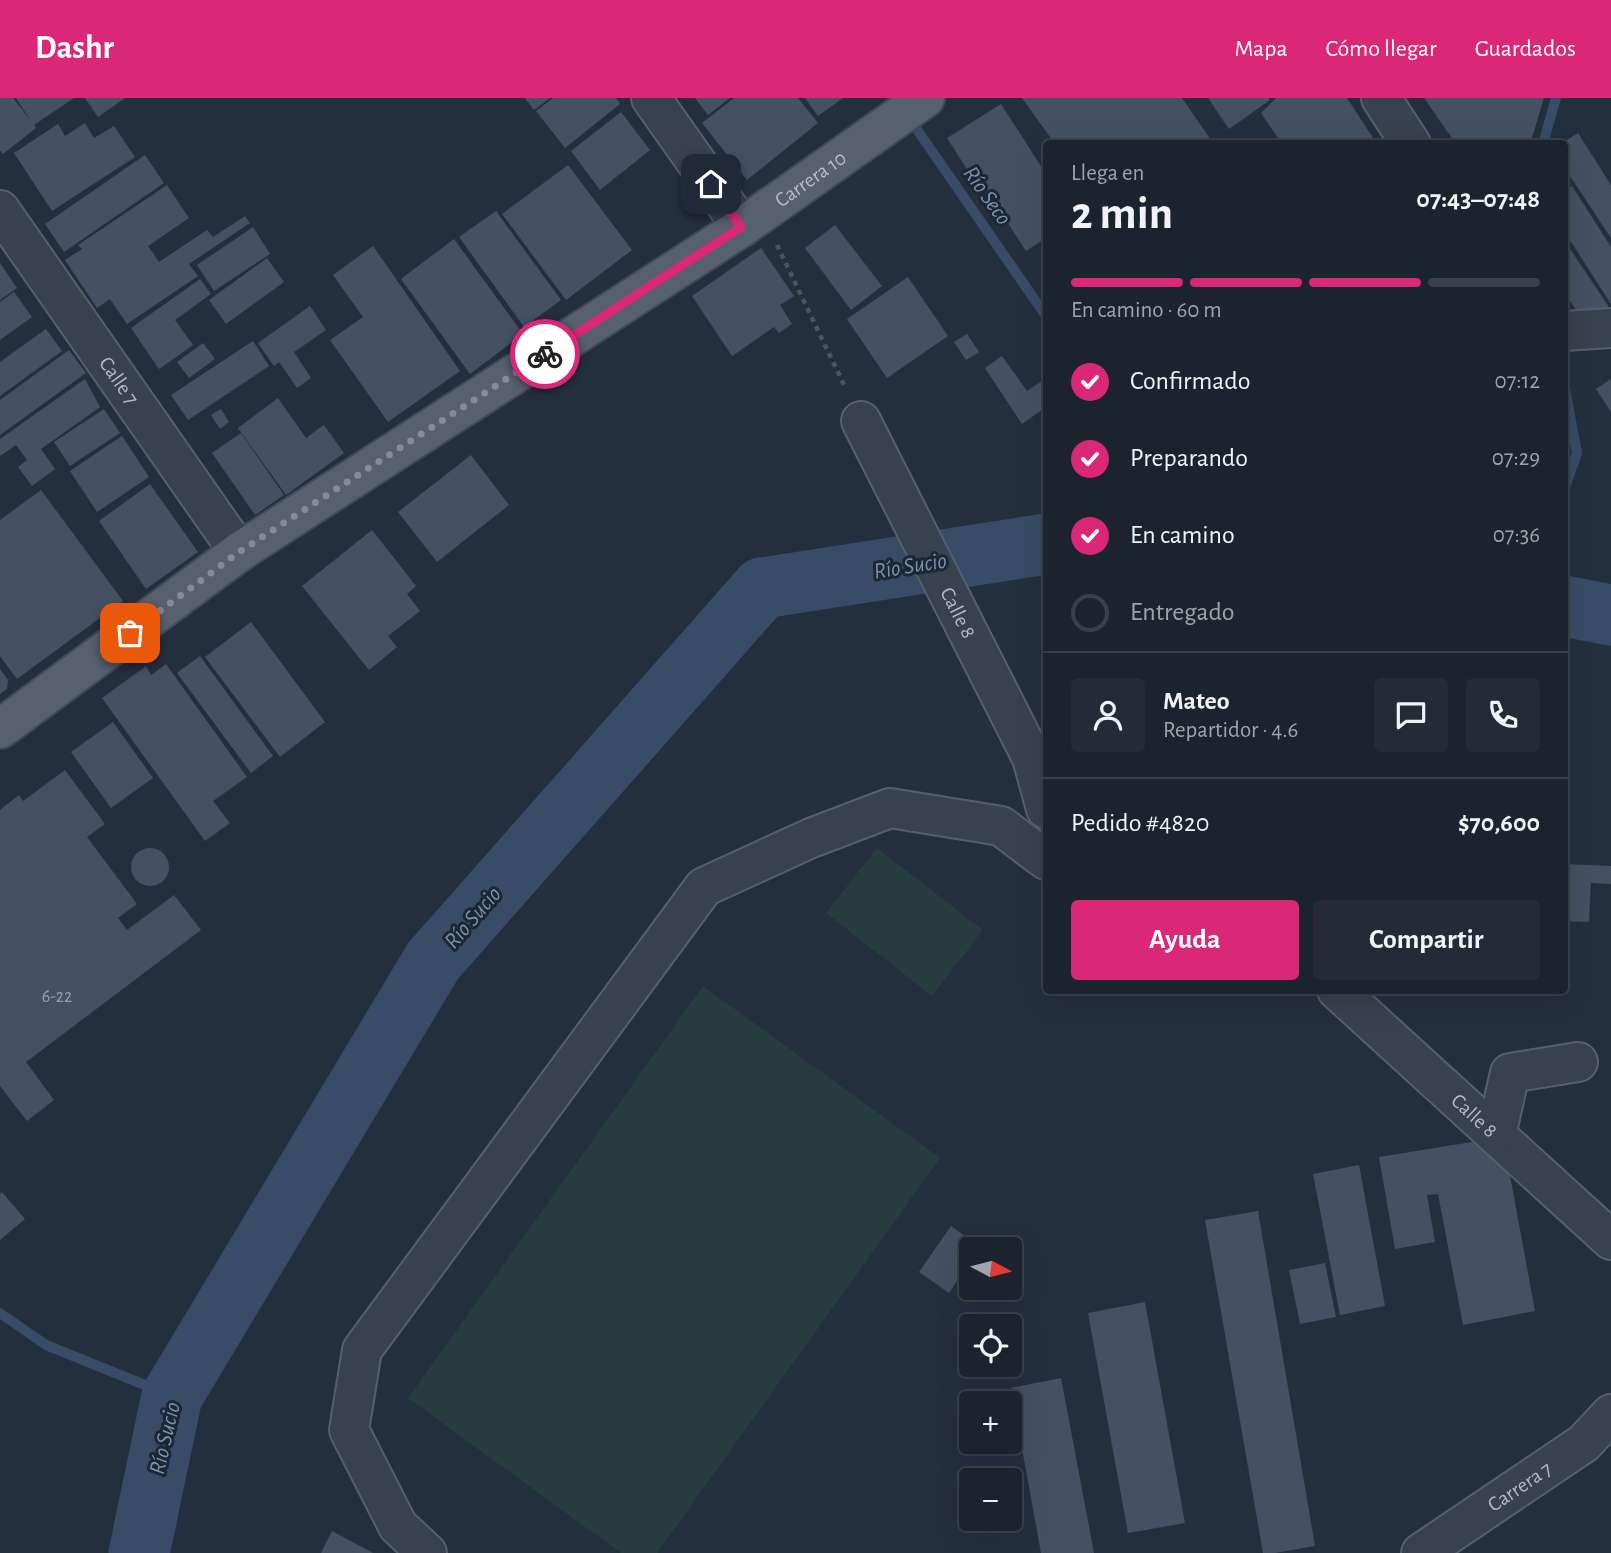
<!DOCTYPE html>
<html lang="es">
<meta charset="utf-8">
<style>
body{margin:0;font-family:"Alegreya Sans",sans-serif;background:#242b36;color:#f1f3f6;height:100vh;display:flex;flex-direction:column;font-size:26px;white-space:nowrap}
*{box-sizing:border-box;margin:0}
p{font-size:23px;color:#a0a4aa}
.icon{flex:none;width:38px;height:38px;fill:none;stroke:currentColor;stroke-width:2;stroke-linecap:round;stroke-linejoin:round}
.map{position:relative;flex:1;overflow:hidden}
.sheet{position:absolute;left:1043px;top:42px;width:525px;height:854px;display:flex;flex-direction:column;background:#1b232e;border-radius:7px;box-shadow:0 7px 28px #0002,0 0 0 2px #39404a}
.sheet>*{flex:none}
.needle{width:46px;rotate:97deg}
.controls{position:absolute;left:959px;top:1139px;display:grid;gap:14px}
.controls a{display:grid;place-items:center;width:63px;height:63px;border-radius:7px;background:#1b232e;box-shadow:0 7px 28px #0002,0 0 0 2px #39404a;font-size:35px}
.pin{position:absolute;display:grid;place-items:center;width:60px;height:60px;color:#fff;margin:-30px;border-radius:14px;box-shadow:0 4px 10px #0006}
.courier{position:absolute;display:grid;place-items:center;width:70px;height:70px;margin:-35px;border:5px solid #db2777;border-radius:50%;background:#fff;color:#222;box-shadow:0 2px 9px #0007}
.head em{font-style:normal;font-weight:700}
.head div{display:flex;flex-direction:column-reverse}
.head{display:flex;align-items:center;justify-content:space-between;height:119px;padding:0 28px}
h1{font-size:46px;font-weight:700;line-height:52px}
.bar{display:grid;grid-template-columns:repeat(4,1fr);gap:10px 7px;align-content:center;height:84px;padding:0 28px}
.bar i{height:9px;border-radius:5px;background:#39404a}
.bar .active{background:#db2777}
.bar p{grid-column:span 4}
.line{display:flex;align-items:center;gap:18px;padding:0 28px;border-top:2px solid #39404a}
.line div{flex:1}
.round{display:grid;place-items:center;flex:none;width:74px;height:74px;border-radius:7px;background:#242b36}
ol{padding:0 28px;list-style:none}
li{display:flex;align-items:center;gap:21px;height:77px}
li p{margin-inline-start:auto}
li .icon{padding:7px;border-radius:50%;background:#db2777;color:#fff;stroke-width:4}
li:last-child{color:#a0a4aa}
li i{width:38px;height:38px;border:4px solid #39404a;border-radius:50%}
.action{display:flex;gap:14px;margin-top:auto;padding:14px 28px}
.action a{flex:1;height:80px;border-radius:7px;background:#db2777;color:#fff;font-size:28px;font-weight:700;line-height:80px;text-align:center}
.action a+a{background:#242b36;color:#f1f3f6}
header{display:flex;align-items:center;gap:42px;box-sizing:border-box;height:98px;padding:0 35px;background:#db2777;color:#fff}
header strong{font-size:33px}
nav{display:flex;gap:38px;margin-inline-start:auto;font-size:24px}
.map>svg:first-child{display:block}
</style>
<header>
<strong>Dashr</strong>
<nav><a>Mapa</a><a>Cómo llegar</a><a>Guardados</a></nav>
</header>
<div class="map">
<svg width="1611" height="1455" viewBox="0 0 1611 1455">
<rect width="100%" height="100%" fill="#242f3e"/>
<g fill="#263c3f">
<polygon points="877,750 983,832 932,898 826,815"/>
<polygon points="703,888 940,1060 657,1455 621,1455 408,1300"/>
</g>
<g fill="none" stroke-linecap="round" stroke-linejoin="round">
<g stroke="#394c67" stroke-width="10">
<polyline points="909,20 1046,218"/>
<polyline points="1543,46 1556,0"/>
<polyline points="1564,285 1577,355 1564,392"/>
<polyline points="0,1215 46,1247 172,1298"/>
</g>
<g stroke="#394c67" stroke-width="61">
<polyline points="1564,508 1611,517"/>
<polyline points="139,1455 172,1298 433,863 762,490 1046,446"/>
</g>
</g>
<g fill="#455162">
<polygon points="0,0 13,0 31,23 16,0 74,0 34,27 36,30 3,56 0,52"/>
<polygon points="85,0 125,0 98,19"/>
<polygon points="525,0 550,0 534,12"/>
<polygon points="553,0 616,0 620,6 565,50 536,13"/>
<polygon points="695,0 730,0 708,17"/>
<polygon points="734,0 798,0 818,25 747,82 702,25"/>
<polygon points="805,0 843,0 818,18"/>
<polygon points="1022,0 1182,0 1211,42 1204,46 1055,46"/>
<polygon points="1208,0 1268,0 1270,2 1229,31"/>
<polygon points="1276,0 1347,0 1377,46 1282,46 1261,15"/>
<polygon points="1424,0 1544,0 1530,46 1456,46"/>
<polygon points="1001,6 1046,76 1046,140 1026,153 985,90 981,93 947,40"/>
<polygon points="621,14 650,52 600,92 571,53"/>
<polygon points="85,25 94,40 114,28 135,59 52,113 14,55 58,26 65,38"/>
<polygon points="1578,35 1611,87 1611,140 1564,69 1564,44"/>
<polygon points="145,57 164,85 64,154 45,126"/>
<polygon points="568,67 632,152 566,202 502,116"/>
<polygon points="167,87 189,120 148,148 159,164 207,132 213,139 245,118 250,125 189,166 198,178 127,226 110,201 97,210 65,162 82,151 78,147"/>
<polygon points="1572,88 1611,149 1611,206 1564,133 1564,93"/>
<polygon points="496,113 561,202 524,229 459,139"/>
<polygon points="835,127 882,188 851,212 805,150"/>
<polygon points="253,129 270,156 214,193 197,167"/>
<polygon points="454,141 523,236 470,276 401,181"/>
<polygon points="1564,142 1609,209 1585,225 1564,194"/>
<polygon points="373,148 460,273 388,324 330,242 363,219 333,177"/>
<polygon points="761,150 794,198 780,207 792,226 779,235 774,229 732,258 692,198"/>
<polygon points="267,160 284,184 226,226 209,202"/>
<polygon points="0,165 17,190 0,202"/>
<polygon points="908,179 948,238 887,280 847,221"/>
<polygon points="200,181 211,196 175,222 193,247 159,271 131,230"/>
<polygon points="14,194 32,219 0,242 0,204"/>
<polygon points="310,208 326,232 294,254 311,280 297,290 279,264 274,268 258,245"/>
<polygon points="46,231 62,253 0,298 0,264"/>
<polygon points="967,236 979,254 966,262 954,244"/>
<polygon points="253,243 269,268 188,322 171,297"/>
<polygon points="203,245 215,261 189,280 177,264"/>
<polygon points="69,252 86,275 0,337 0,302"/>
<polygon points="1002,258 1027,293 1046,280 1046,309 1022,326 985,270"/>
<polygon points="85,281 100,309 41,351 55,371 32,388 18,369 27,362 16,347 0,358 0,341"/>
<polygon points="1611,281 1611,314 1596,291"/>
<polygon points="278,300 306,340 324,327 344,355 286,397 238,330"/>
<polygon points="104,311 120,335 70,368 54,344"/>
<polygon points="221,311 229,324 220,331 211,317"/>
<polygon points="241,335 284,397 255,417 212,355"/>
<polygon points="122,338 149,379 97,414 70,373"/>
<polygon points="471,357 509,407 437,464 398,414"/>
<polygon points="150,386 198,454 146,491 99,423"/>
<polygon points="41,392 123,503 17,581 0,558 0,422"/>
<polygon points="372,432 416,488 407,496 420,513 388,538 397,549 369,572 302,488"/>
<polygon points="251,524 325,624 280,659 205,559"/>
<polygon points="200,558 273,658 251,675 177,575"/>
<polygon points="166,566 247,679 213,703 230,725 205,743 102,600 146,568 151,577"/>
<polygon points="0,571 8,582 7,591 0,596"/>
<polygon points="113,624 153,680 111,710 71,654"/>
<polygon points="65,672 105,726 87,739 137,806 118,820 127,832 174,797 201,832 26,964 54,1002 27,1023 0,988 0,712 19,697 23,703"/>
<circle cx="150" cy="769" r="19"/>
<polygon points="1564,766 1611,768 1611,786 1591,785 1589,824 1564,823"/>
<polygon points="1472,1044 1509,1072 1535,1213 1463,1227 1438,1096 1427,1097 1435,1144 1395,1151 1379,1059"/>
<polygon points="1359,1067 1385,1208 1340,1217 1313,1076"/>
<polygon points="2,1094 25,1121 0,1142 0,1096"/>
<polygon points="1258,1113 1315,1448 1275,1455 1263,1455 1205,1122"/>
<polygon points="951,1128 980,1149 978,1152 971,1152 971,1162 949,1195 919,1174"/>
<polygon points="1325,1165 1336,1219 1300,1226 1289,1172"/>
<polygon points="1145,1204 1185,1425 1128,1435 1088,1215"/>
<polygon points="1061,1280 1094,1455 1041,1455 1011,1290"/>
<polygon points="332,1433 373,1455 321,1455"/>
</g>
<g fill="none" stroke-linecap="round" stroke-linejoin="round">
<g stroke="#565f6c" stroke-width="42">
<g id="minor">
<polyline points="651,0 742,129"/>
<polyline points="1381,0 1411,46"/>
<path id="s1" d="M0 112 239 454"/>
<polyline points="1564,233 1611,230"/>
<path id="s2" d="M861 323 1032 660 1046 711"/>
<path id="s3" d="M1337 892 1611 1142"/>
<polyline points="1496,1037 1510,975 1578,964"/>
<polyline points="427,1455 398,1428 349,1332 362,1252 704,789 811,740 890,710 1001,728 1046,762"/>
<path id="s4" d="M1421 1455 1584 1345 1611 1316"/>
</g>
</g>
<g stroke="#414a57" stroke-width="42">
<g id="major">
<path id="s5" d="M0 631 239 454 742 129 925 0"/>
</g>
</g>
<polyline stroke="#44595c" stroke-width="4.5" stroke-dasharray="5 5" stroke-linecap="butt" points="777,147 846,291"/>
<use href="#minor" stroke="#38414e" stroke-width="38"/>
<use href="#major" stroke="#56606e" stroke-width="38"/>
</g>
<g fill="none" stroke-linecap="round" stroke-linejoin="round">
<polyline stroke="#828b98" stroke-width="7" stroke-dasharray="0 12.6" points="130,535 239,454 545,256"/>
<polyline stroke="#db2777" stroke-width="9" points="545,256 741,129 711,86"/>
</g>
<g text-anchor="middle" stroke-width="6" stroke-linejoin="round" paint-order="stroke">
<g font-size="18" fill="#98a1af">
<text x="57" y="904">6-22</text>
</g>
<g font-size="21" fill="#b4bcc9" stroke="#1d2633">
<text dy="7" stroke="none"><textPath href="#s5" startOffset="980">Carrera 10</textPath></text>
<text dy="7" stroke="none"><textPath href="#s1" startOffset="208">Calle 7</textPath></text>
<text dy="7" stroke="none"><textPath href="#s2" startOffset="215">Calle 8</textPath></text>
<text dy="7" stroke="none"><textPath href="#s3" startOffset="186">Calle 8</textPath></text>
<text dy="7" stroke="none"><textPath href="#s4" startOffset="119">Carrera 7</textPath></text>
</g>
<g font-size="23" font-style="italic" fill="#7c92b1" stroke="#1d2633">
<text transform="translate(988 97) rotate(55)" y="8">Río Seco</text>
<text transform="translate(910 467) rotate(-9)" y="8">Río Sucio</text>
<text transform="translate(472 819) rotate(-49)" y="8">Río Sucio</text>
<text transform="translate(164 1340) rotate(-77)" y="8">Río Sucio</text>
</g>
</g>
</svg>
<div class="controls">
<a><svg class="needle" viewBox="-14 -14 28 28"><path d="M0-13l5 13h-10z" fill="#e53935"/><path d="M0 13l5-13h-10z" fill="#a0a4aa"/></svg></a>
<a><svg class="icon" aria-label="locate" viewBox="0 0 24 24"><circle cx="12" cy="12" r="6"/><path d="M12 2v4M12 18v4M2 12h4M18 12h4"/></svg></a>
<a>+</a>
<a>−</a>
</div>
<div class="pin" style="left:130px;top:535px;background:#ea580c"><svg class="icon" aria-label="bag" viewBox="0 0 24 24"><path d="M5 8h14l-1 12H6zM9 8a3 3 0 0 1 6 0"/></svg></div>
<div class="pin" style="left:711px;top:86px;background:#1f2937"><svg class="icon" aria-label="home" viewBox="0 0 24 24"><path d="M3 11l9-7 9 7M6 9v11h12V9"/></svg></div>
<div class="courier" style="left:545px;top:256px"><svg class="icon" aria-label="bike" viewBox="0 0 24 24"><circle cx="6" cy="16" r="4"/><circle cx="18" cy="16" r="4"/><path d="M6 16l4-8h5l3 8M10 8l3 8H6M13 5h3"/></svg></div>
<section class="sheet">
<div class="head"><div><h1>2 min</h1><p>Llega en</p></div><em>07:43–07:48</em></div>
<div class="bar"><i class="active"></i><i class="active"></i><i class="active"></i><i></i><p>En camino · 60 m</p></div>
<ol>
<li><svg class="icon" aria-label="check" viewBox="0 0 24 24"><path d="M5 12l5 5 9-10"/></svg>Confirmado<p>07:12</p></li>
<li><svg class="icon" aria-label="check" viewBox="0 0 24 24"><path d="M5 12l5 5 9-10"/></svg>Preparando<p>07:29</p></li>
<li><svg class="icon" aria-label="check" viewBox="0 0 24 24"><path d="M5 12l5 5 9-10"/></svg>En camino<p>07:36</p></li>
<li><i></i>Entregado</li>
</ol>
<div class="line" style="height:126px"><a class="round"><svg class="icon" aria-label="person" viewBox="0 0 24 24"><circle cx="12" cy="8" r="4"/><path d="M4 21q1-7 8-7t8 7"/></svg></a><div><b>Mateo</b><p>Repartidor · 4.6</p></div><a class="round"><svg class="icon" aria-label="chat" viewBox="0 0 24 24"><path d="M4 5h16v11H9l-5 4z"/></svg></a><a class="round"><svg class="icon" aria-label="phone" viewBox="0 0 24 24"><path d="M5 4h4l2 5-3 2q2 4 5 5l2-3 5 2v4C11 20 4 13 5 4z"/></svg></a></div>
<div class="line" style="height:91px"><div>Pedido #4820</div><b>$70,600</b></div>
<div class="action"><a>Ayuda</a><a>Compartir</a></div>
</section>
</div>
